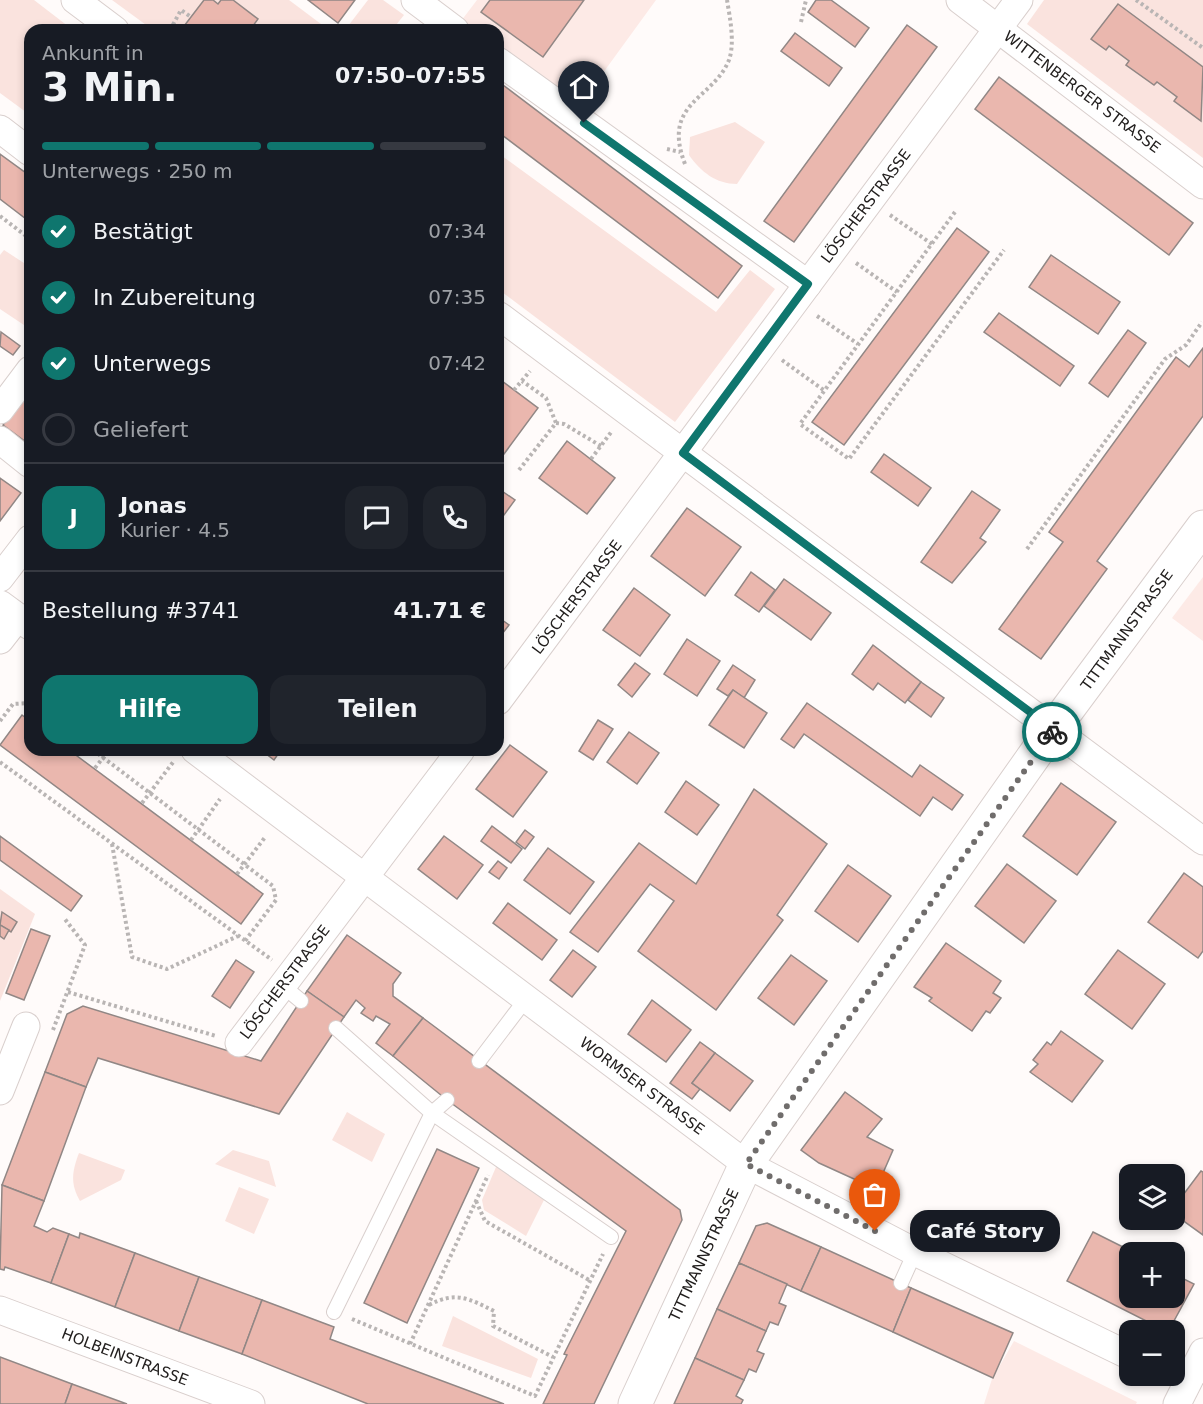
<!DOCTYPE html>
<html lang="de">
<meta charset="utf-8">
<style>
body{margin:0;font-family:"DejaVu Sans",sans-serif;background:#20242c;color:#f1f3f6;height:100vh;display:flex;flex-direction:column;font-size:22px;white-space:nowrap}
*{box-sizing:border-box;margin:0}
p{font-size:20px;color:#9ea1a6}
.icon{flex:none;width:33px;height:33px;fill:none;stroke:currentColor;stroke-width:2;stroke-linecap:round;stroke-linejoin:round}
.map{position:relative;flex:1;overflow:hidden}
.drawer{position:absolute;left:24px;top:24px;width:480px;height:732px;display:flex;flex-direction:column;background:#171b24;border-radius:18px;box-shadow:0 3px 9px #0003}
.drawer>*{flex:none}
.fabs{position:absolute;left:1119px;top:1164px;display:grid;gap:12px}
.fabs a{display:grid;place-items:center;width:66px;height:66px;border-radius:12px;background:#171b24;box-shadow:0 3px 9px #0003;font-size:30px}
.pin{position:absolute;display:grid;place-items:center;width:51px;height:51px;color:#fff;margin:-62px -26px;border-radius:50% 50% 50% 0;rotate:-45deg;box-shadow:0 0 6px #0007}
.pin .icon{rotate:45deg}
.courier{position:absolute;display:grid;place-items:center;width:60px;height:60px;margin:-30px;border:4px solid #0f766e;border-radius:50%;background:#fff;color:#222;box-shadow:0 2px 8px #0007}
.bubble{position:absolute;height:42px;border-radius:18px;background:#171b24;box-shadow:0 3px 9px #0003;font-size:20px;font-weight:700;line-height:42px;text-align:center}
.headline em{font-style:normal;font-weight:700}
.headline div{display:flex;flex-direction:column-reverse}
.headline{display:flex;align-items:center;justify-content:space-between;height:102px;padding:0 18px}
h1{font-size:39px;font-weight:700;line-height:45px}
.bar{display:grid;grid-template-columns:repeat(4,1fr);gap:9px 6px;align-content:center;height:72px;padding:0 18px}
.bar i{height:8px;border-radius:4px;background:#363941}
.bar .active{background:#0f766e}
.bar p{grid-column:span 4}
.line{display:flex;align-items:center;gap:15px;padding:0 18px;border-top:2px solid #363941}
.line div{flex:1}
.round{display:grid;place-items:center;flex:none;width:63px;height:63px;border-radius:18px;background:#20242c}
ol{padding:0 18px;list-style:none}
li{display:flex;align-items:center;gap:18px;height:66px}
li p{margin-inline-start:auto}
li .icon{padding:6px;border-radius:50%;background:#0f766e;color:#fff;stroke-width:4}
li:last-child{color:#9ea1a6}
li i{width:33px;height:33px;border:3px solid #363941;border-radius:50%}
.primary-button{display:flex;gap:12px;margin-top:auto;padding:12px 18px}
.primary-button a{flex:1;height:69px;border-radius:18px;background:#0f766e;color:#fff;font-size:24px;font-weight:700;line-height:69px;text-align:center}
.primary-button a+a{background:#20242c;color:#f1f3f6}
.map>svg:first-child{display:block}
</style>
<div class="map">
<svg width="1203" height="1404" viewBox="0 0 1203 1404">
<rect width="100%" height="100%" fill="#fffbfa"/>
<g fill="#fdeae6">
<polygon points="477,0 656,0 576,110 498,53 498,30 465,30 458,25"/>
<polygon points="1203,577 1203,641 1172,618"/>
<polygon points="1014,1341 1137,1402 1136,1404 984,1404 992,1379"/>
</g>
<g fill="#fae3de">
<polygon points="0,0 34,0 73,30 30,30 30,115 0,93"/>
<polygon points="112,0 289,0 329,30 153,30"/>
<polygon points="368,0 383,0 404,15 392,30 345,30"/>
<polygon points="1044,0 1203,0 1203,158 1027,24"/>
<path d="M735 122 765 142 737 184C716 184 701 172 689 155L690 137Z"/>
<polygon points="498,153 716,312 750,270 775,289 675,422 498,289"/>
<polygon points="4,250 30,267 30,329 0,309 0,255"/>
<polygon points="0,889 35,914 0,1001"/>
<polygon points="347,1112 385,1134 372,1162 332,1140"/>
<polygon points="233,1150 269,1161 276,1187 215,1164"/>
<path d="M79 1153 125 1170 121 1180 80 1201C70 1184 72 1171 79 1153Z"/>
<polygon points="496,1167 503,1167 544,1200 526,1236 484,1210 482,1200"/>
<polygon points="239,1187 269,1199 254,1234 225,1221"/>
<polygon points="453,1316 538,1359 531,1378 442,1346"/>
</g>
<g fill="#eab7ae" stroke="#918785" stroke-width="1.5">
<polygon points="204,0 213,0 218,4 221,0 233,0 258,19 250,30 181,30"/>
<polygon points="308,0 355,0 338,23"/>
<polygon points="490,0 584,0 543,57 481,12"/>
<polygon points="816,0 831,0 869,28 855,47 808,12"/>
<polygon points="1118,4 1203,67 1201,121 1174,101 1177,97 1157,82 1154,85 1126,65 1129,61 1109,46 1106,50 1091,39"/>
<polygon points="907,25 937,47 794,242 764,221"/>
<polygon points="795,33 842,68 829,86 781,51"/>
<polygon points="999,77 1193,223 1169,255 975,109"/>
<polygon points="503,85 742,266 718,298 498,132 498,92"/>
<polygon points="0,154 30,176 30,222 0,199"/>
<polygon points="957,228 989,252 844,445 812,422"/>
<polygon points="1051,255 1120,302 1098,334 1029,287"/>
<polygon points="999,313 1074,366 1060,386 984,332"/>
<polygon points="1128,330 1146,343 1108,397 1089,383"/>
<polygon points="1,332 20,346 13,355 0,346"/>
<polygon points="1203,348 1203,416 1097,561 1107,569 1041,659 999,629 1063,542 1049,532 1176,357 1189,367"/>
<polygon points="498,378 538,408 504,454 498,450"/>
<polygon points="30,390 30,445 3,425"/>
<polygon points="567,441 615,478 587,514 539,478"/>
<polygon points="884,454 931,488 918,506 871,472"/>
<polygon points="0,478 21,493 0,521"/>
<polygon points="499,489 515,500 498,523 498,491"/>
<polygon points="972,491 1000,510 980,538 986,542 952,583 921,562"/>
<polygon points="687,508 741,547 705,596 651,556"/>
<polygon points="751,572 775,590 759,612 735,595"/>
<polygon points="784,579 831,613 811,640 764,606"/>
<polygon points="634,588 670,615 640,656 603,630"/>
<polygon points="498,617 509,625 498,639"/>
<polygon points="687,639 720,661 697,696 664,674"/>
<polygon points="873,645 921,682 905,703 878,683 873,690 852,674"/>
<polygon points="635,663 650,674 632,697 618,685"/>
<polygon points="733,665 755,680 744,698 733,690 728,696 717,689"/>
<polygon points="921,682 944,698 931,717 908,700"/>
<polygon points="733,690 767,713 744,748 709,725"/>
<polygon points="807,703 912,777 920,765 963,795 952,810 933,797 920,816 804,734 794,748 781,739"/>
<polygon points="22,715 30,721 30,750 69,750 263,894 241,924 0,745"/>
<polygon points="598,720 613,729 593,760 579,751"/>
<polygon points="629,732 659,753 637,784 607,762"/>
<polygon points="510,745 547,772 513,817 476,789"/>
<polygon points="261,750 281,750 274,760"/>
<polygon points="686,781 719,805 697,835 665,812"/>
<polygon points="1061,783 1116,822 1077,875 1023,836"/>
<polygon points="754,789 827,844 777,915 783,920 716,1010 638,951 674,901 650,884 598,952 570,932 639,843 696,884"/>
<polygon points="492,826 522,849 511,863 481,841"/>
<polygon points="525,830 534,837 525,849 516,842"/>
<polygon points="0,836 82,896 71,911 0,860"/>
<polygon points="444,836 483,865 457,899 418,869"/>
<polygon points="548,848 594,882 570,914 524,880"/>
<polygon points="498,861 507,868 499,879 489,872"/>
<polygon points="1007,864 1056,901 1024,943 975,906"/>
<polygon points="848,865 891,896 858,942 815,911"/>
<polygon points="1184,873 1203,887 1203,951 1198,958 1148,922"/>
<polygon points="508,903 557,940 542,960 493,923"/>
<polygon points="2,912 17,922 11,932 0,925"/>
<polygon points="0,925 9,930 4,939 0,936"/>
<polygon points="31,929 50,936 24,1000 6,993"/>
<polygon points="347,935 401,973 393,984 393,996 423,1018 393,1056 376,1043 390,1024 376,1016 373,1021 361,1013 365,1008 356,1000 344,1017 307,991"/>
<polygon points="946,943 1001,981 993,993 1001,998 990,1013 986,1011 972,1031 929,1001 932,998 914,987"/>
<polygon points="573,950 596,967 572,997 550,980"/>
<polygon points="1118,950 1165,984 1132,1029 1085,994"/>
<polygon points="791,955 827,981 794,1025 758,998"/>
<polygon points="236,960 254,972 230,1008 212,996"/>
<polygon points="307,991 344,1017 279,1114 98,1058 86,1087 45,1072 67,1014 83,1006 261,1061"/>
<polygon points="652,1000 691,1030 666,1062 628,1034"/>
<polygon points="423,1018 680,1210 682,1220 594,1404 543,1404 567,1355 564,1354 626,1231 447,1100 393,1056"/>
<polygon points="1061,1031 1103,1061 1072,1102 1030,1072 1038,1064 1033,1060 1047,1042 1051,1045"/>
<polygon points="700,1042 715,1053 692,1083 700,1089 692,1099 670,1083"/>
<polygon points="715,1053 753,1081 730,1111 692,1083"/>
<polygon points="45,1072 86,1087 44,1201 2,1185"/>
<polygon points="845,1092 882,1119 867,1137 893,1150 876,1189 819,1163 801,1150"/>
<polygon points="437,1149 479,1168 407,1323 364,1303"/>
<polygon points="1201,1171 1203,1172 1203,1235 1174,1214 1174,1207"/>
<polygon points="2,1185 44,1201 34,1226 47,1232 53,1228 69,1234 51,1283 5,1267 4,1270 0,1269"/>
<polygon points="767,1223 821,1247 801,1291 739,1263 756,1226"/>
<polygon points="1093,1232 1133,1252 1130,1252 1130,1298 1174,1298 1174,1274 1194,1284 1169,1330 1164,1330 1067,1281"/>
<polygon points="80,1233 135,1253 115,1307 51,1283 69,1234 79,1238"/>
<polygon points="821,1247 911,1288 893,1332 801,1291"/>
<polygon points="135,1253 199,1277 179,1331 115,1307"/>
<polygon points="739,1263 787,1284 779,1303 786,1306 778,1325 770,1322 766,1331 717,1309"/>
<polygon points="199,1277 262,1300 242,1354 179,1331"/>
<polygon points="911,1288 1013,1333 993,1378 893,1332"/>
<polygon points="262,1300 334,1327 330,1339 504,1404 368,1404 242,1354"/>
<polygon points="717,1309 766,1331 757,1351 764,1354 756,1372 749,1369 744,1380 695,1358"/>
<polygon points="0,1357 72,1384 65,1404 0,1404"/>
<polygon points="695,1358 744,1380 736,1396 743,1400 741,1404 674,1404"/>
<polygon points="72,1384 127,1404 65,1404"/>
</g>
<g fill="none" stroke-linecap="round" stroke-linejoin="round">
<g stroke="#d9cfcd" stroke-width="16">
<g id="lane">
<polyline points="283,986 301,1001"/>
<polyline points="336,1028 432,1113 611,1237"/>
<polyline points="479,1061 526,999"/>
<polyline points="901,1283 915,1252"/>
<polyline points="334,1312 432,1113 447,1100"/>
</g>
</g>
<g stroke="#d9cfcd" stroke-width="29">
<g id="street">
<polyline points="75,0 115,30"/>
<polyline points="415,0 455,30"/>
<polyline points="960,0 1203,185"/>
<polyline points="498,61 808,284"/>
<polyline points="0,129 30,152"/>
<polyline points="498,315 1203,841"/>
<polyline points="0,410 30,370"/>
<polyline points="0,440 30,464"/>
<polyline points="0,578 30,539"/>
<polyline points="0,604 30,626"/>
<polyline points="0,640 18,617"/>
<polyline points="498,701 1019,0"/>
<polyline points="195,750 746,1164 915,1252 1130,1356"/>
<polyline points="239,1043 461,750"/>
<polyline points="0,1091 26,1026"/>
<polyline points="0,1310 251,1404"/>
<polyline points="1177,1404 1203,1352"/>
</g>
</g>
<g stroke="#d9cfcd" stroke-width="35">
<polyline id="secondary" points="635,1404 746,1164 1053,729 1203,527"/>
</g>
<g stroke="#b9b5b4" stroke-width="4" stroke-dasharray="3 3" stroke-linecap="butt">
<polyline points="1136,0 1203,48"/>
<polyline points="801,22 806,0"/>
<polyline points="170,30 181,10 191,17"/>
<polyline points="667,149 680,152"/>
<path d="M685 164C661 102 713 100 729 60 735 43 730 18 727 0"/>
<polyline points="955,212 800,424 849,459 1004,250"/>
<polyline points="890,215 932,244"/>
<polyline points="0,216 30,239"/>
<polyline points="856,263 897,292"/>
<polyline points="817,316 858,344"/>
<polyline points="782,360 825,391"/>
<polyline points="514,390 530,371"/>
<polyline points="556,423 564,424 601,446"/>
<polyline points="591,459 612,431"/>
<polyline points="519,470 556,423 546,398 522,381"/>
<polyline points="1027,549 1165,359 1186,345 1202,322"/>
<polyline points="0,721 13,704 30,703"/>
<polyline points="93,750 273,886 276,900 245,941"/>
<polyline points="0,762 272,960"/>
<polyline points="95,768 109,750"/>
<polyline points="142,803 174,761"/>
<polyline points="191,840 220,799"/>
<polyline points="112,844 132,957 167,969 238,936"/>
<polyline points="237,874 266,836"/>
<polyline points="68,992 216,1036"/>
<polyline points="53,1030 85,945 64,918"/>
<polyline points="476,1201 485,1221 591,1281"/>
<path d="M429 1305C456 1291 468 1298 494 1311L493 1326 553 1357"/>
<polyline points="352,1319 535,1396 603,1254"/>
<polyline points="410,1344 488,1175"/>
</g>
<use href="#lane" stroke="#fff" stroke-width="14"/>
<use href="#street" stroke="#fff" stroke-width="27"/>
<use href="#secondary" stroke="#fff" stroke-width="33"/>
</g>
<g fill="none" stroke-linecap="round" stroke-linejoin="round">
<polyline stroke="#706d6c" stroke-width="6" stroke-dasharray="0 10.8" points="875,1231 746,1164 1052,732"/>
<polyline stroke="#0f766e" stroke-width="8" points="584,123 808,284 683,453 1053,729 1052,732"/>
</g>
<g text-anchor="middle" stroke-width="4.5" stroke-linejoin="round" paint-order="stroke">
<g font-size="15" fill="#23201f" stroke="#fff">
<text transform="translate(1082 92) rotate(37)" y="5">WITTENBERGER STRASSE</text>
<text transform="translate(866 206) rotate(-53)" y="5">LÖSCHERSTRASSE</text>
<text transform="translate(577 597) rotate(-53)" y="5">LÖSCHERSTRASSE</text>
<text transform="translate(1127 630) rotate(-54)" y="5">TITTMANNSTRASSE</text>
<text transform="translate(285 982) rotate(-53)" y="5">LÖSCHERSTRASSE</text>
<text transform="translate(642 1086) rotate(37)" y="5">WORMSER STRASSE</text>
<text transform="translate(704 1255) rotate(-65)" y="5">TITTMANNSTRASSE</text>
<text transform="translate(125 1357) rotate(21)" y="5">HOLBEINSTRASSE</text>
</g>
</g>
</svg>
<div class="fabs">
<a><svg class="icon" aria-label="layers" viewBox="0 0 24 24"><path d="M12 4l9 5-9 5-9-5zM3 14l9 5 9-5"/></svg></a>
<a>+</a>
<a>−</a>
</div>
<div class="pin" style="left:875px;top:1231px;background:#ea580c"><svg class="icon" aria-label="bag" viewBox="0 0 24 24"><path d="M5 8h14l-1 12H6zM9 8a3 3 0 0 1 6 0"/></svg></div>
<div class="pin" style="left:584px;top:123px;background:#1f2937"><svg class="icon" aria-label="home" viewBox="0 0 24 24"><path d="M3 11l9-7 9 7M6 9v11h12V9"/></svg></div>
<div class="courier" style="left:1052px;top:732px"><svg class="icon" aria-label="bike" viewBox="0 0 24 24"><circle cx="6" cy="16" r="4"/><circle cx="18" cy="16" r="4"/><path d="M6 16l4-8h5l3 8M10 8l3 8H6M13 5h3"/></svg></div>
<div class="bubble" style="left:910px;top:1210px;width:150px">Café Story</div>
<section class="drawer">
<div class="headline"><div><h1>3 Min.</h1><p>Ankunft in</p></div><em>07:50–07:55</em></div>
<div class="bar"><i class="active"></i><i class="active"></i><i class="active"></i><i></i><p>Unterwegs · 250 m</p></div>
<ol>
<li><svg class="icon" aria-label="check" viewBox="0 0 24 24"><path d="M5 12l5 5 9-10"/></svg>Bestätigt<p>07:34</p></li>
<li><svg class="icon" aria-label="check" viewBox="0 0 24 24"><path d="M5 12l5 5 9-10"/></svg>In Zubereitung<p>07:35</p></li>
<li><svg class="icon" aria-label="check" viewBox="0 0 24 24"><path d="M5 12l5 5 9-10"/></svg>Unterwegs<p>07:42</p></li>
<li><i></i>Geliefert</li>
</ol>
<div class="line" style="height:108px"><b class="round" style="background:#0f766e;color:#fff">J</b><div><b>Jonas</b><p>Kurier · 4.5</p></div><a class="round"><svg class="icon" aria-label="chat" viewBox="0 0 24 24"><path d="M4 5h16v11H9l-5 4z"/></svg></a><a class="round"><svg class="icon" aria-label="phone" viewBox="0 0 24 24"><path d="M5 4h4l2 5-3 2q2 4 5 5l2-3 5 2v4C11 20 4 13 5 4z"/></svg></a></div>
<div class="line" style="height:78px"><div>Bestellung #3741</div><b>41.71 €</b></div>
<div class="primary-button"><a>Hilfe</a><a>Teilen</a></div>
</section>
</div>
